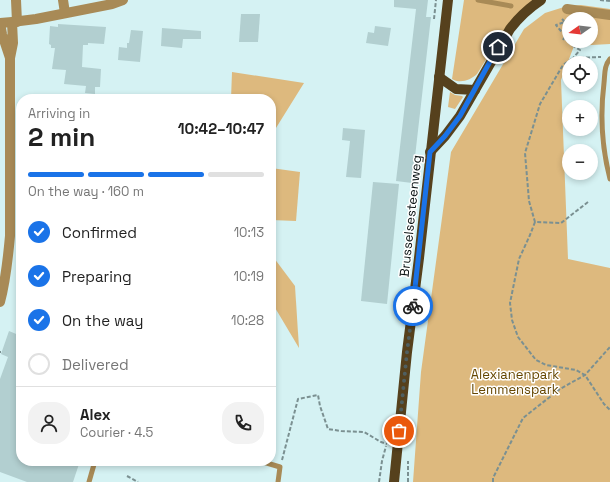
<!DOCTYPE html>
<meta charset="utf-8">
<style>
body{margin:0;font-family:"Space Grotesk",sans-serif;background:#f2f2f2;color:#222;height:100vh;display:flex;flex-direction:column;font-size:15px;white-space:nowrap}
*{box-sizing:border-box;margin:0}
p{font-size:13px;color:#767676}
.icon{flex:none;width:22px;height:22px;fill:none;stroke:currentColor;stroke-width:2;stroke-linecap:round;stroke-linejoin:round}
.map{position:relative;flex:1;overflow:hidden}
.sheet{position:absolute;left:16px;top:94px;width:260px;height:372px;display:flex;flex-direction:column;background:#fff;border-radius:16px;box-shadow:0 2px 6px #0003}
.sheet>*{flex:none}
.needle{width:26px;rotate:256deg}
.tools{position:absolute;left:562px;top:12px;display:grid;gap:8px}
.tools a{display:grid;place-items:center;width:36px;height:36px;border-radius:50%;background:#fff;box-shadow:0 2px 6px #0003;font-size:20px}
.pin{position:absolute;display:grid;place-items:center;width:34px;height:34px;color:#fff;margin:-17px;border:2px solid #fff;border-radius:50%;box-shadow:0 1px 4px #0007}
.courier{position:absolute;display:grid;place-items:center;width:40px;height:40px;margin:-20px;border:3px solid #1a73e8;border-radius:50%;background:#fff;color:#222;box-shadow:0 1px 5px #0007}
.overview em{font-style:normal;font-weight:700}
.overview div{display:flex;flex-direction:column-reverse}
.overview{display:flex;align-items:center;justify-content:space-between;height:68px;padding:0 12px}
h1{font-size:26px;font-weight:700;line-height:30px}
.bar{display:grid;grid-template-columns:repeat(4,1fr);gap:6px 4px;align-content:center;height:48px;padding:0 12px}
.bar i{height:5px;border-radius:3px;background:#e0e0e0}
.bar .current{background:#1a73e8}
.bar p{grid-column:span 4}
.line{display:flex;align-items:center;gap:10px;padding:0 12px;border-top:1px solid #e0e0e0}
.line div{flex:1}
.round{display:grid;place-items:center;flex:none;width:42px;height:42px;border-radius:16px;background:#f2f2f2}
ol{padding:0 12px;list-style:none}
li{display:flex;align-items:center;gap:12px;height:44px}
li p{margin-inline-start:auto}
li .icon{padding:4px;border-radius:50%;background:#1a73e8;color:#fff;stroke-width:4}
li:last-child{color:#767676}
li i{width:22px;height:22px;border:2px solid #e0e0e0;border-radius:50%}
.map>svg:first-child{display:block}
</style>
<div class="map">
<svg width="610" height="482" viewBox="0 0 610 482">
<rect width="100%" height="100%" fill="#d5f2f3"/>
<g fill="#ddb97e" fill-rule="evenodd">
<path d="M464 0H534L507 26 477 74C471 80 460 84 452 79Z"/>
<path d="M581 5 610 9V44L574 46 561 80 568 259 610 268V482H413L421 372 451 152 524 29 545 13 564 7ZM569 19H591V41H569Z"/>
<polygon points="232,72 304,83 271,136 271,99 231,99"/>
<polygon points="450,92 455,95 462,96 463,97 455,109 448,107"/>
<polygon points="271,168 300,172 296,221 271,220"/>
<polygon points="271,254 295,286 299,348 271,301"/>
</g>
<g fill="#b2cfd0">
<polygon points="394,0 428,0 426,17 431,17 412,183 396,181 416,9 394,7"/>
<polygon points="241,14 260,14 258,42 239,42"/>
<polygon points="58,24 106,27 104,44 88,43 88,45 83,45 82,67 101,69 100,87 95,87 95,94 85,93 86,86 64,84 66,70 52,69 55,48 51,48 51,45 49,44 50,26 58,27"/>
<polygon points="375,26 391,28 388,46 366,43 368,32 374,33"/>
<polygon points="162,28 201,31 201,39 183,39 182,48 161,46"/>
<polygon points="131,30 143,31 140,62 118,60 119,47 127,48 127,43 129,43"/>
<polygon points="343,128 365,130 361,178 346,177 350,141 342,140"/>
<polygon points="373,182 399,184 387,304 361,301"/>
<polygon points="9,331 21,336 21,461 80,461 73,482 27,482 0,472 0,379 8,357 1,354"/>
</g>
<g fill="none" stroke-linecap="round" stroke-linejoin="round">
<g stroke="#7b9091" stroke-width="2" stroke-dasharray="4 2" stroke-linecap="butt">
<polyline points="600,0 610,1"/>
<polyline points="434,19 436,0"/>
<polyline points="562,19 565,22 556,25 561,31 566,34 563,40 569,39"/>
<polyline points="572,41 570,44 580,50 573,58"/>
<polyline points="588,202 561,223 535,222 529,201 525,153 540,104 563,65 573,58 601,57"/>
<polyline points="535,222 530,235 519,259 510,303 512,320 518,337 536,360 546,365 576,370 585,375 604,404 610,410"/>
<polyline points="0,352 1,352"/>
<polyline points="282,460 298,399 318,395 320,406 328,429 341,431 364,432 381,442 387,444"/>
<polyline points="127,476 138,482"/>
<polyline points="379,482 382,461 386,446"/>
<polyline points="408,482 408,461"/>
<polyline points="493,482 493,478 523,418 560,389 585,375 610,347"/>
</g>
<g stroke="#a88a56" stroke-width="5">
<polyline points="478,0 511,6"/>
<path d="M610 59C604 66 605 74 604 83 600 115 602 148 610 179"/>
<polyline points="260,461 280,467 278,482"/>
<polyline points="89,482 95,461"/>
</g>
<g stroke="#a88a56" stroke-width="10">
<polyline points="16,0 17,22"/>
<polyline points="63,0 65,13"/>
<polyline points="567,9 610,15"/>
<polyline points="0,23 12,22 36,19 112,4 123,0"/>
<polyline points="0,23 2,34 10,58 13,43 12,22"/>
<path d="M0 302C6 280 8 258 10 236V58"/>
</g>
<g stroke="#56411d" stroke-width="10">
<polyline points="439,77 456,89 475,90"/>
<path d="M430 152 445 136 460 116 510 29C519 17 529 8 541 0"/>
<polyline points="394,482 407,352 419,258 448,0"/>
</g>
</g>
<g fill="none" stroke-linecap="round" stroke-linejoin="round">
<polyline stroke="#4f5f60" stroke-width="4" stroke-dasharray="0 7.2" points="399,431 407,352 413,306"/>
<polyline stroke="#1a73e8" stroke-width="5" points="413,306 430,152 445,136 460,116 498,47"/>
</g>
<g text-anchor="middle" stroke-width="3" stroke-linejoin="round" paint-order="stroke">
<g font-size="13" fill="#071011" stroke="#fff">
<text transform="translate(410 216) rotate(-84)" y="5">Brusselsesteenweg</text>
</g>
<g font-size="13" fill="#654601" stroke="#fff">
<text x="515" y="379">Alexianenpark<tspan x="515" dy="15">Lemmenspark</tspan></text>
</g>
</g>
</svg>
<div class="tools">
<a><svg class="needle" viewBox="-14 -14 28 28"><path d="M0-13l5 13h-10z" fill="#e53935"/><path d="M0 13l5-13h-10z" fill="#767676"/></svg></a>
<a><svg class="icon" aria-label="locate" viewBox="0 0 24 24"><circle cx="12" cy="12" r="6"/><path d="M12 2v4M12 18v4M2 12h4M18 12h4"/></svg></a>
<a>+</a>
<a>−</a>
</div>
<div class="pin" style="left:399px;top:431px;background:#ea580c"><svg class="icon" aria-label="bag" viewBox="0 0 24 24"><path d="M5 8h14l-1 12H6zM9 8a3 3 0 0 1 6 0"/></svg></div>
<div class="pin" style="left:498px;top:47px;background:#1f2937"><svg class="icon" aria-label="home" viewBox="0 0 24 24"><path d="M3 11l9-7 9 7M6 9v11h12V9"/></svg></div>
<div class="courier" style="left:413px;top:306px"><svg class="icon" aria-label="bike" viewBox="0 0 24 24"><circle cx="6" cy="16" r="4"/><circle cx="18" cy="16" r="4"/><path d="M6 16l4-8h5l3 8M10 8l3 8H6M13 5h3"/></svg></div>
<section class="sheet">
<div class="overview"><div><h1>2 min</h1><p>Arriving in</p></div><em>10:42–10:47</em></div>
<div class="bar"><i class="current"></i><i class="current"></i><i class="current"></i><i></i><p>On the way · 160 m</p></div>
<ol>
<li><svg class="icon" aria-label="check" viewBox="0 0 24 24"><path d="M5 12l5 5 9-10"/></svg>Confirmed<p>10:13</p></li>
<li><svg class="icon" aria-label="check" viewBox="0 0 24 24"><path d="M5 12l5 5 9-10"/></svg>Preparing<p>10:19</p></li>
<li><svg class="icon" aria-label="check" viewBox="0 0 24 24"><path d="M5 12l5 5 9-10"/></svg>On the way<p>10:28</p></li>
<li><i></i>Delivered</li>
</ol>
<div class="line" style="height:72px"><a class="round"><svg class="icon" aria-label="person" viewBox="0 0 24 24"><circle cx="12" cy="8" r="4"/><path d="M4 21q1-7 8-7t8 7"/></svg></a><div><b>Alex</b><p>Courier · 4.5</p></div><a class="round"><svg class="icon" aria-label="phone" viewBox="0 0 24 24"><path d="M5 4h4l2 5-3 2q2 4 5 5l2-3 5 2v4C11 20 4 13 5 4z"/></svg></a></div>
</section>
</div>
